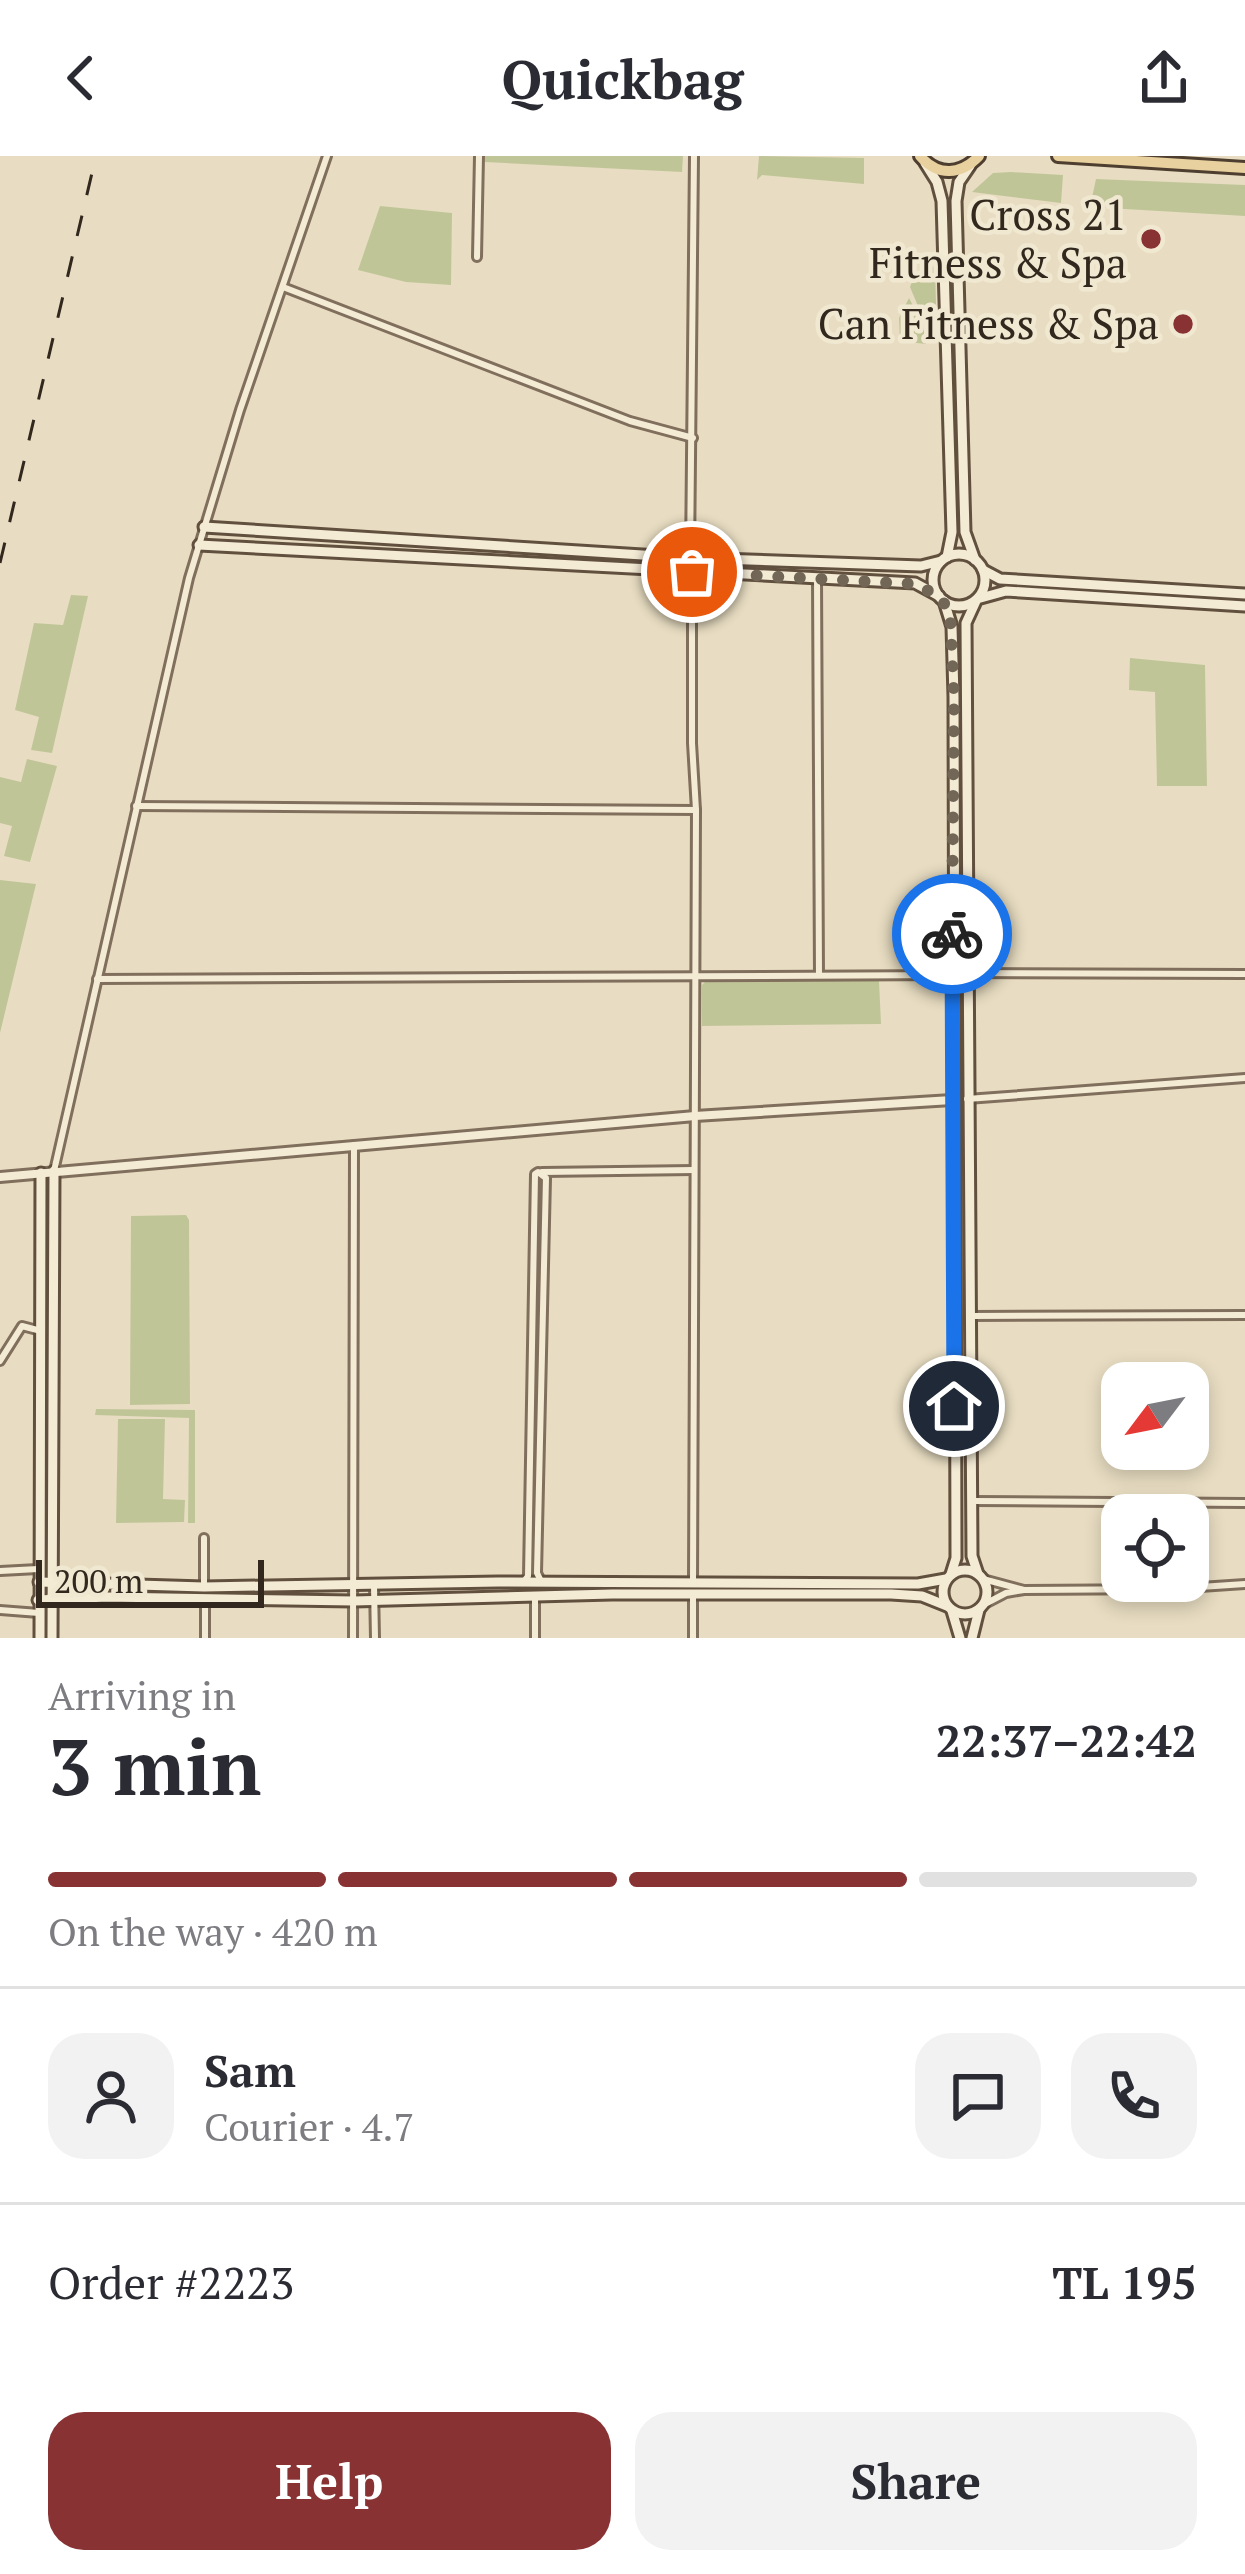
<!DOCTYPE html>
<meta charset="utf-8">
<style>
body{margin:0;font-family:"PT Serif",serif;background:#f2f2f3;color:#2b2b33;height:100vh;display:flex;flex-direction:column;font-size:45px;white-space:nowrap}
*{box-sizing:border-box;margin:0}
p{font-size:39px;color:#7c7c81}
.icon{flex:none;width:66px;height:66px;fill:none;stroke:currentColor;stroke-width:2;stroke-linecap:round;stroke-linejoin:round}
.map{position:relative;height:1482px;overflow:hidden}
.sheet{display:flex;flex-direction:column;background:#fff;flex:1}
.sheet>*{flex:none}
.needle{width:78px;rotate:238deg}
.fabs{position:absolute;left:1101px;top:1206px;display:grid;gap:24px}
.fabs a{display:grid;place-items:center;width:108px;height:108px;border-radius:24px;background:#fff;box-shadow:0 6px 18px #0003;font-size:60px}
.scale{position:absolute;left:36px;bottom:30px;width:228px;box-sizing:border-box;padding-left:12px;border:6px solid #32281e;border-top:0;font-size:33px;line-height:42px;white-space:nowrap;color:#32281e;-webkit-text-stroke:9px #f1e8d1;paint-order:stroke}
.pin{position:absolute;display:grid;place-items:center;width:102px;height:102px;color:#fff;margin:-51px;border:6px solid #fff;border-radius:50%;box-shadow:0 3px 12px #0007}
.courier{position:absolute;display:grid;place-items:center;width:120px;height:120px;margin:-60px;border:9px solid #1a73e8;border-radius:50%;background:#fff;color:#222;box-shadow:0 3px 15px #0007}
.head em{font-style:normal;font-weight:800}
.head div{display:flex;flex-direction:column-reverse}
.head{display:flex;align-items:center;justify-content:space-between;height:204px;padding:0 48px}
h1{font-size:78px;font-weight:800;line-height:90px}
.bar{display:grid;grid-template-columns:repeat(4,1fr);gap:18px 12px;align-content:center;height:144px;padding:0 48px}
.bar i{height:15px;border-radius:9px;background:#e1e1e2}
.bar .selected{background:#883233}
.bar p{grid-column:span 4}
.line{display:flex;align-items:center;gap:30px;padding:0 48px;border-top:3px solid #e1e1e2}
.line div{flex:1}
.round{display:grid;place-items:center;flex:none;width:126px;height:126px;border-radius:36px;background:#f2f2f3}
.primary-button{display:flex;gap:24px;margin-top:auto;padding:24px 48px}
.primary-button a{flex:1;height:138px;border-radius:36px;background:#883233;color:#fff;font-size:48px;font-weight:800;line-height:138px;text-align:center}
.primary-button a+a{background:#f2f2f3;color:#2b2b33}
header{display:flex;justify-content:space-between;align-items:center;height:156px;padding:0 48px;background:#fff;font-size:54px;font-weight:800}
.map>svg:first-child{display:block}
</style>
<header><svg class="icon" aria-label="back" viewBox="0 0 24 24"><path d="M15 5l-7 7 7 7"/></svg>Quickbag<svg class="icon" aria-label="share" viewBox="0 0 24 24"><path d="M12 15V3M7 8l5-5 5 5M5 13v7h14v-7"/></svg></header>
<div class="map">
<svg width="1245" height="1482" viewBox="0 0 1245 1482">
<rect width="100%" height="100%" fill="#e8ddc2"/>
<g fill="#c0c598">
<polygon points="485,0 683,0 682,16 485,6"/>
<polygon points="759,0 864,2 864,28 762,19 757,24"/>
<polygon points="1011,16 1063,19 1061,47 972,36 993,17"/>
<polygon points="1096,23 1245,29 1245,60 1090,51"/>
<polygon points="380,50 452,57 451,129 406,126 358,114"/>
<polygon points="935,110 937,185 933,186 910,131 914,121"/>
<polygon points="909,142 926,175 926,188 900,185 899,162"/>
<polygon points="71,439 88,440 52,597 31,594 39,561 15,554 34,467 63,469"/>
<polygon points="1130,502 1205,509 1207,630 1157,630 1155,536 1129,534"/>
<polygon points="27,603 57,610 30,706 4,700 12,670 0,667 0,621 21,626"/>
<polygon points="0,724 36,728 0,877"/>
<polygon points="706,825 879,825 881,868 702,870 702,829"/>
<polygon points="186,1059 189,1064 190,1248 130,1249 131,1060"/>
<polygon points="96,1253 195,1254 195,1367 188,1367 189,1262 95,1259"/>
<polygon points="118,1263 165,1263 163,1343 185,1344 184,1366 116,1367"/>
</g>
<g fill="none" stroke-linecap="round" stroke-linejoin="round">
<g stroke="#806f5c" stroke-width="12">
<g id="minor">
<polyline points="477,101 479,0"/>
<polyline points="283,131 630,265 693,282"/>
<polyline points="690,402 694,0"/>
<polyline points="692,417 692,587 696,654 693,1427"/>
<polyline points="817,422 819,819"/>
<polyline points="136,650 696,654"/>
<polyline points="967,817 1245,818"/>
<polyline points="97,823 952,819"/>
<polyline points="967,943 1245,922"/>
<polyline points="54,1015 189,422 240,254 327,0"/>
<polyline points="542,1016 694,1014"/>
<polyline points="971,1160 1245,1159"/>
<polyline points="0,1205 22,1170 41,1175"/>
<polyline points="973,1345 1245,1347"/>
<polyline points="204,1382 204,1430"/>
<polyline points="0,1415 38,1413"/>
<polyline points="983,1423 1024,1434 1006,1437 983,1449"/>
<polyline points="525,1424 528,1420 535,1018 538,1016 546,1022 537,1417 541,1425"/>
<polyline points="374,1430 375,1482"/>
<polyline points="1024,1434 1170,1433 1245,1428"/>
<polyline points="535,1440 535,1482"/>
<polyline points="205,1444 205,1482"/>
<polyline points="0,1454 39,1457"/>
<polyline points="353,1482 354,989"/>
<polyline points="693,1482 693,1439"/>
</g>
</g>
<g stroke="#806f5c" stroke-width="14">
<polyline id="tertiary" points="0,1021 695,960 952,944"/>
</g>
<g stroke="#62503f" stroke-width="15">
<g id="secondary">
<polyline points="925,7 937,26 942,45 952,376 947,401"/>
<polyline points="970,10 959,26 956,45 965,376 975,404"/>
<polyline points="204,371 690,402 921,410 941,405"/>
<polyline points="199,389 915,427 939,440"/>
<circle cx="959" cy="424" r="26"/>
<polyline points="983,414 1000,423 1245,438"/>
<polyline points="944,445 952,471 954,541 956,1402 951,1418"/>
<circle cx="965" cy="1436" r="22"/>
<polyline points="978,1418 972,1400 966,467 977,443 1006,435 1245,450"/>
<polyline points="39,1426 204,1431 498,1426 918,1428 946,1423"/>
<polyline points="38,1444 107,1441 354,1445 612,1438 891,1438 922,1440 947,1450"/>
<polyline points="952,1455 960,1482"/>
<polyline points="40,1482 41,1017"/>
<polyline points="52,1482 54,1015"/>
<polyline points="972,1482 979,1454"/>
</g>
</g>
<g stroke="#4e3e2f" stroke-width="16">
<g id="primary">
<path d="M920 0C938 21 961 19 979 0"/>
<polyline points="1058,0 1245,12"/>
</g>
</g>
<use href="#minor" stroke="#f4ebd5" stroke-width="6"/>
<use href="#tertiary" stroke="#f4ebd5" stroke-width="8"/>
<use href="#secondary" stroke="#f4ebd5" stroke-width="9"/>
<use href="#primary" stroke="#e8d19e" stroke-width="10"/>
<polyline stroke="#32281e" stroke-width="3" stroke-dasharray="21 21" stroke-linecap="butt" points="0,407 96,0"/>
</g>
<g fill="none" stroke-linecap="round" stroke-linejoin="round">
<polyline stroke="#726757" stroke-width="12" stroke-dasharray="0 21.6" points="692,416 915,428 939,440 950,456 954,541 952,778"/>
<polyline stroke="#1a73e8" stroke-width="15" points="952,778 954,1250"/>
</g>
<g fill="#883233" stroke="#f1e8d1" stroke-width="4.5">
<circle cx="1151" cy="83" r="12"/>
<circle cx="1183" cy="168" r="12"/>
</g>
<g text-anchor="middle" stroke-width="9" stroke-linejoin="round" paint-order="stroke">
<g font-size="42" fill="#32281e" stroke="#f1e8d1" text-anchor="end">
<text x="1127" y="74">Cross 21<tspan x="1127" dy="48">Fitness &amp; Spa</tspan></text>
<text x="1159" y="183">Can Fitness &amp; Spa</text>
</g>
</g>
</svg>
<div class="fabs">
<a><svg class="needle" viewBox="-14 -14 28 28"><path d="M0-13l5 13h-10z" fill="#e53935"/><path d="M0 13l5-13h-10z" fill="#7c7c81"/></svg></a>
<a><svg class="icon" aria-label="locate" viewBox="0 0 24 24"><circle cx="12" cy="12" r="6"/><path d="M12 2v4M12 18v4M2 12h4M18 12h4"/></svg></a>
</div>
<div class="scale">200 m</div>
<div class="pin" style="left:692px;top:416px;background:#ea580c"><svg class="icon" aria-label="bag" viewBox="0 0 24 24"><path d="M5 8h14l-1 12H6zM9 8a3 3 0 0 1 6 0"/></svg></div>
<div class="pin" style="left:954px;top:1250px;background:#1f2937"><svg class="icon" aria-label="home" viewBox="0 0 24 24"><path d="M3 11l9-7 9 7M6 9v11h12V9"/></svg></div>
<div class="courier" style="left:952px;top:778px"><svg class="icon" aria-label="bike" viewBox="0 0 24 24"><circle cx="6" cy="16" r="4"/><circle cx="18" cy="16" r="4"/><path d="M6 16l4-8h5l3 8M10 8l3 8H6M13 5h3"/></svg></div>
</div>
<section class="sheet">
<div class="head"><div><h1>3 min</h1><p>Arriving in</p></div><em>22:37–22:42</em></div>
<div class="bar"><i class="selected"></i><i class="selected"></i><i class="selected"></i><i></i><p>On the way · 420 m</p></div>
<div class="line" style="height:216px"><a class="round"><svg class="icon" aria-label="person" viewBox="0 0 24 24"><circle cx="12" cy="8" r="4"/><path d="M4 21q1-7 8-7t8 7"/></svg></a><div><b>Sam</b><p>Courier · 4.7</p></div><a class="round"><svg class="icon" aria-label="chat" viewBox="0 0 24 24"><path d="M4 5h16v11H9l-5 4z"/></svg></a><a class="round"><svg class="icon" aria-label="phone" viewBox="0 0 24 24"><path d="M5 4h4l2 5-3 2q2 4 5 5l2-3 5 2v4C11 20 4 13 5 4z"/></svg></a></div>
<div class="line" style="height:156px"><div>Order #2223</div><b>TL 195</b></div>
<div class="primary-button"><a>Help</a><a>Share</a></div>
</section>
